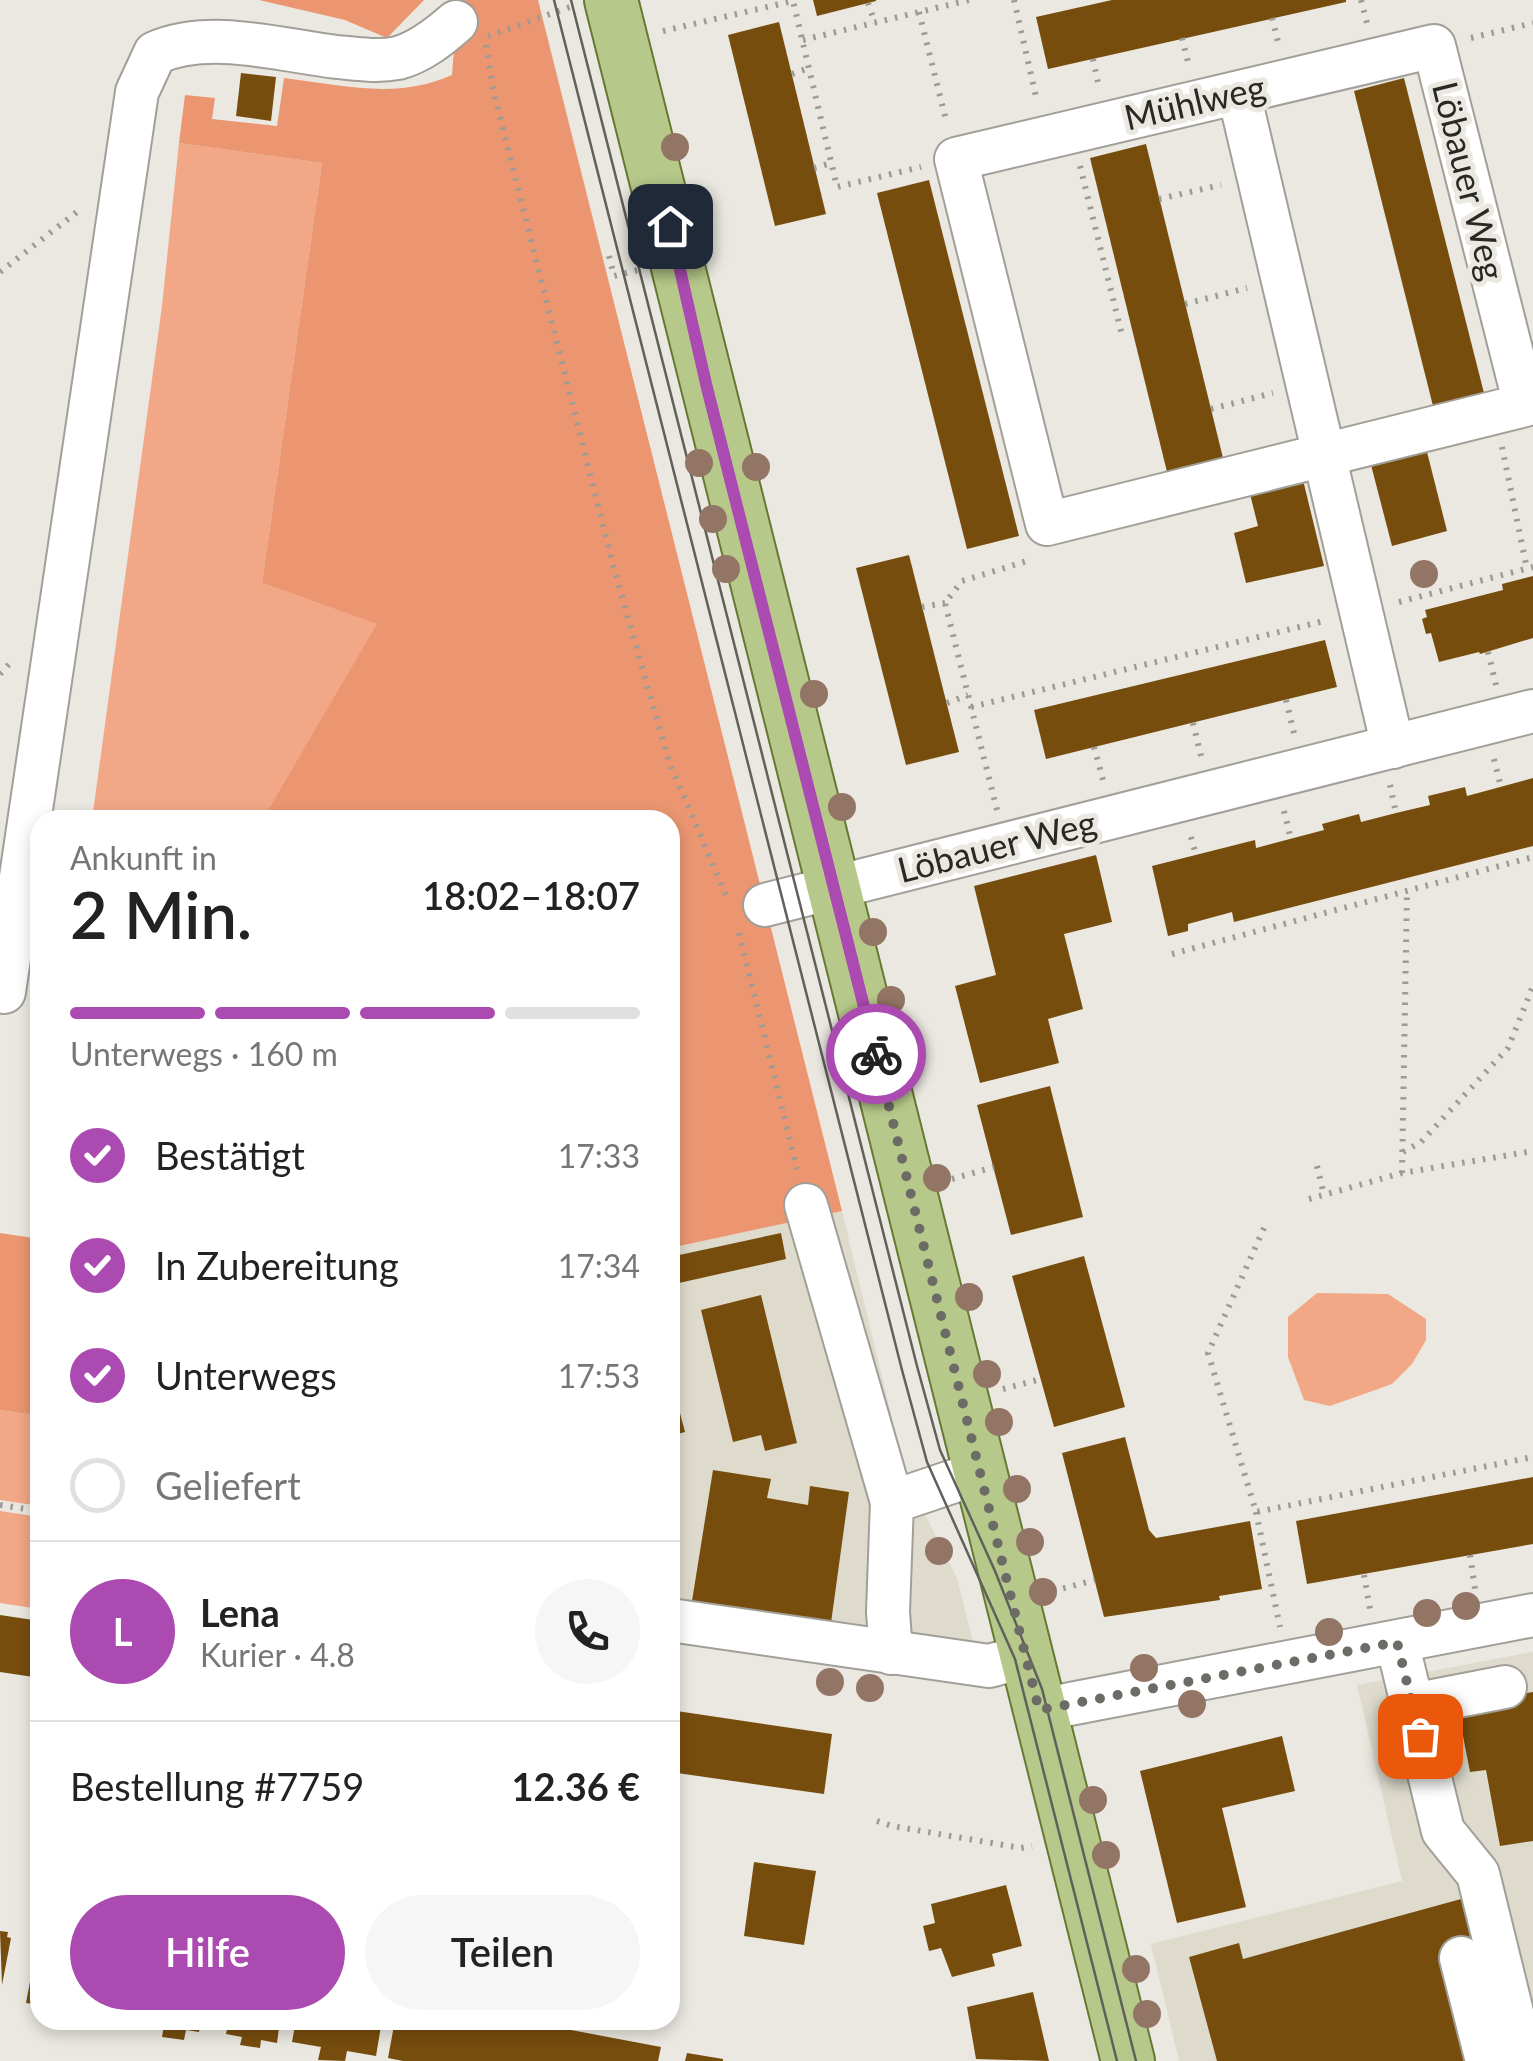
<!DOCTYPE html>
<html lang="de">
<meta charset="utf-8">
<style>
body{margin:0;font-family:Lato,sans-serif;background:#f6f6f6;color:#222;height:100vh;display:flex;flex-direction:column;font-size:38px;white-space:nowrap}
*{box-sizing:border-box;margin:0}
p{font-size:32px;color:#767676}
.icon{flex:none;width:55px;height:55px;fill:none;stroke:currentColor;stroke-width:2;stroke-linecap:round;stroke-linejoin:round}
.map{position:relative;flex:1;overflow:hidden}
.details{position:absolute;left:30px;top:810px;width:650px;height:1220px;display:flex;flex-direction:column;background:#fff;border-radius:30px;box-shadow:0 5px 15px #0003}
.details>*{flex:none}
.pin{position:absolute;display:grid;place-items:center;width:85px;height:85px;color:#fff;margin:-42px;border-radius:20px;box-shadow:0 5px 15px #0006}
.courier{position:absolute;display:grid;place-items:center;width:100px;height:100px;margin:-50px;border:8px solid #ab4ab1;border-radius:50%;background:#fff;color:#222;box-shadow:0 2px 12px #0007}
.head em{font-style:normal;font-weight:600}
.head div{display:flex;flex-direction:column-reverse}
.head{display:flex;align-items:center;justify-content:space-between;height:170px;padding:0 40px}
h1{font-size:65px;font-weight:600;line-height:75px}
.bar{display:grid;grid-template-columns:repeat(4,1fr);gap:15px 10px;align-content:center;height:120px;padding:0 40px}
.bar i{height:12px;border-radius:8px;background:#e0e0e0}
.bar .selected{background:#ab4ab1}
.bar p{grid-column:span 4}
.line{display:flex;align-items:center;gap:25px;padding:0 40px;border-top:2px solid #e0e0e0}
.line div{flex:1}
.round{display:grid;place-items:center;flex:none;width:105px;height:105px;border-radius:52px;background:#f6f6f6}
ol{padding:0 40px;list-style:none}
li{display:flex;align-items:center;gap:30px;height:110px}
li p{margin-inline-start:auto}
li .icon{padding:10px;border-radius:50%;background:#ab4ab1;color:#fff;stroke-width:4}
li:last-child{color:#767676}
li i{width:55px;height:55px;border:5px solid #e0e0e0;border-radius:50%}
.button{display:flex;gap:20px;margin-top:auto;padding:20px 40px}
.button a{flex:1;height:115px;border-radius:60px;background:#ab4ab1;color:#fff;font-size:40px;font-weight:600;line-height:115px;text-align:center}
.button a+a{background:#f6f6f6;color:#222}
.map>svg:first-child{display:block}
</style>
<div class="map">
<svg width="1533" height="2061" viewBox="0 0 1533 2061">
<rect width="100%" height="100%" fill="#eae8e0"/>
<g fill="#dedbcd">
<polygon points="842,1211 906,1476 957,1578 973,1642 670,1597 670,1248"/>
<polygon points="1533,1652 1533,2061 1179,2061 1151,1944 1402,1881 1357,1685"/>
</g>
<g fill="#f2a786">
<polygon points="179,143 322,163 262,583 378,624 262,820 92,820 162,306"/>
<polygon points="1317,1293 1388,1294 1426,1319 1426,1340 1412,1364 1392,1384 1330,1406 1304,1400 1288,1357 1288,1317"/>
<polygon points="0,1410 40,1416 40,1506 0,1500"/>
<polygon points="0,1511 40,1517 40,1609 0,1603"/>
</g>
<g fill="#eb9671">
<polygon points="259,0 424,0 387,38 345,20"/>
<path d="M450 0H538L842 1211 670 1248V820H262L377 624 262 583 322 163 179 143 185 95 215 98 212 119 277 126 284 78C343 85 396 100 452 75L456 22Z"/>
<polygon points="0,1233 40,1239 40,1416 0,1410"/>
</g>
<g fill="#774d0e">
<polygon points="813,0 876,0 876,1 817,16"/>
<polygon points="1112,0 1346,0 1346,2 1048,69 1036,17"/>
<polygon points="779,22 826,214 775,226 728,35"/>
<polygon points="241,73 276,77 271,121 236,116"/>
<polygon points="1404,78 1485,397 1434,410 1354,91"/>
<polygon points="1146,144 1224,462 1168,476 1090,158"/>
<polygon points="929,180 1019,536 967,549 877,193"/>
<polygon points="1426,448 1447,531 1392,546 1370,461"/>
<polygon points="1303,480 1324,566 1246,583 1234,533 1258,526 1250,494"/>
<polygon points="909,555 959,752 906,765 856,568"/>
<polygon points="1533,576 1533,638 1480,654 1479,652 1439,662 1431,633 1426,634 1422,619 1427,617 1425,610 1503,590 1502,584"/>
<polygon points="1325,640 1337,687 1046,759 1034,710"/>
<polygon points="1533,778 1533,846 1234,922 1232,912 1188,924 1188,931 1168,936 1152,866 1255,840 1256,848 1324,830 1322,824 1359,814 1361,822 1396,813 1430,805 1428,796 1465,787 1467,796"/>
<polygon points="1096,855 1112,922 1064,934 1083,1009 1048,1019 1059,1063 980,1083 955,986 996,975 974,886"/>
<polygon points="1050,1086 1083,1217 1011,1235 977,1105"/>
<polygon points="781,1233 786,1259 670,1285 670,1257"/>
<polygon points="1084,1256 1125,1407 1054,1427 1012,1276"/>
<polygon points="761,1295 797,1443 765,1451 761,1435 733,1442 701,1310"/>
<polygon points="670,1375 685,1432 670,1436"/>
<polygon points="1125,1437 1149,1530 1156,1538 1250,1521 1262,1589 1219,1596 1220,1600 1104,1617 1062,1453"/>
<polygon points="713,1470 771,1479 767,1498 808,1505 810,1486 849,1492 831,1623 692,1601"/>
<polygon points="1533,1477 1533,1544 1307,1584 1296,1521"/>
<polygon points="0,1615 40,1621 40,1678 0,1672"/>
<polygon points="1533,1692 1533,1841 1500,1846 1486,1770 1470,1772 1457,1705"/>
<polygon points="670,1710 832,1734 824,1794 670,1772"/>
<polygon points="1282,1736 1295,1791 1222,1808 1246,1907 1177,1923 1140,1771"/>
<polygon points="754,1862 816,1871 804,1945 744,1936"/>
<polygon points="1006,1885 1022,1946 992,1954 995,1966 952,1977 941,1948 929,1951 923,1926 935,1923 931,1904"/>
<polygon points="1461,1899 1473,1944 1473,2061 1217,2061 1189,1957 1239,1943 1243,1959"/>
<polygon points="0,1931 8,1932 7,1937 11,1938 2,1985"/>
<polygon points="38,1939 40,1939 40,2005 26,2003"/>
<polygon points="1033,1992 1049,2061 976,2059 967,2007"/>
<polygon points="145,2020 201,2020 199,2032 186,2030 184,2040 162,2037 164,2025"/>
<polygon points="229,2020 280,2020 277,2043 261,2040 260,2048 240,2045 242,2037 226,2034"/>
<polygon points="296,2020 382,2020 376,2056 347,2051 345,2061 318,2060 321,2047 292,2042"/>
<polygon points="395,2020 535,2020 534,2023 556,2027 557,2020 572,2020 571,2030 661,2047 658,2061 403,2061 388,2058"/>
<polygon points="687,2053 723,2059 723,2061 685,2061"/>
</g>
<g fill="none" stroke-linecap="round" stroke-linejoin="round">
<g stroke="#a19f98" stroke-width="46">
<g id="minor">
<polygon points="1434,46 1525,405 1047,524 956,159"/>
<polyline points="1239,94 1393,747"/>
<polyline points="765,905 1533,711"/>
<path d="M4 992 137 92 155 53C210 29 279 50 337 57 357 59 378 62 398 58 420 52 439 37 456 22"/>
<polyline points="806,1205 892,1502"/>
<polyline points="670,1620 989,1666 1026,1656"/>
<polyline points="1397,1642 1443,1831 1478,1874 1524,2061"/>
<polyline points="891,1653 888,1612 892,1502 981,1472"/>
<polyline points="1412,1705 1505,1687"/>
<polyline points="1039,1710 1533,1615"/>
<polyline points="1461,1958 1487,2061"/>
</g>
</g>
<g stroke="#667934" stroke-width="56">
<polyline id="major" points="611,0 1128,2061"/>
</g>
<g stroke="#9c9b95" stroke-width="6" stroke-dasharray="2.5 8" stroke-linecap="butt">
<polyline points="1014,0 1037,101"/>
<polyline points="1361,0 1367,23"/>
<polyline points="868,3 875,23"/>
<polyline points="919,12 947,124"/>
<polyline points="1272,18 1279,46"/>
<polyline points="663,31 793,1 837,187 921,167"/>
<polyline points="488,36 570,7"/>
<polyline points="1182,38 1189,66"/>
<polyline points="1471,38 1533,23"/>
<polyline points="803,40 969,0"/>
<polyline points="486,45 494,93 613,565 669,762 727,898"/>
<polyline points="1093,59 1099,87"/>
<polyline points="792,74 809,68"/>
<polyline points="1080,166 1122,335"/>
<polyline points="814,168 831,163"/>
<polyline points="1159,199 1221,185"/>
<polyline points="609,256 614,276 638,270"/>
<polyline points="0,272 82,208"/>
<polyline points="1185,304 1247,288"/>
<polyline points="1211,409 1273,393"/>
<polyline points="1502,447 1527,569"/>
<polyline points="1399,602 1533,567"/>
<polyline points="922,607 945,603"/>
<polyline points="1488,652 1496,685"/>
<polyline points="0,674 13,660"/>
<polyline points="1286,700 1294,733"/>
<polyline points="947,703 968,695"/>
<polyline points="971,707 1324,621"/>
<polyline points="1193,723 1201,756"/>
<polyline points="1094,747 1103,780"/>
<polyline points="1494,759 1501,787"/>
<polyline points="1390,785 1396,813"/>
<polyline points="997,810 945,603 962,581 1027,561 1029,557"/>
<polyline points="1284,811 1291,839"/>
<polyline points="1191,837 1196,855"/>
<polyline points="739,933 797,1169"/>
<polyline points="1172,954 1533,857"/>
<polyline points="1403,1152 1421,1142 1508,1048 1533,986"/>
<polyline points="1317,1166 1324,1195"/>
<polyline points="1402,1173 1407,891"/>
<polyline points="952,1179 994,1167"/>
<polyline points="1309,1199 1402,1173 1533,1151"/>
<polyline points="1264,1228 1208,1353 1256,1512 1533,1457"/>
<polyline points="1003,1389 1041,1379"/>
<polyline points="0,1505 40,1511"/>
<polyline points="1256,1512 1280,1627"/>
<polyline points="1470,1555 1475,1589"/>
<polyline points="1364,1575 1370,1609"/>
<polyline points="1053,1591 1095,1580"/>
<polyline points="877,1821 892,1826 1021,1848 1032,1846"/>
</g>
<use href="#minor" stroke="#fff" stroke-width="42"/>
<use href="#major" stroke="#b7c98a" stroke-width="52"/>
<g stroke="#61615c" stroke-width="2.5">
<polyline points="554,0 902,1370 927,1462 1015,1659 1117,2061"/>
<polyline points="571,0 917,1366 940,1450 995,1571 1042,1689 1136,2061"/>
</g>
</g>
<g fill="#937565">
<circle cx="675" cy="147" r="14"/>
<circle cx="699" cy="463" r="14"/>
<circle cx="756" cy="467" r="14"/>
<circle cx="713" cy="519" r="14"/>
<circle cx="726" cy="569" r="14"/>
<circle cx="1424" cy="574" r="14"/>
<circle cx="814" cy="694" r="14"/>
<circle cx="842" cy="807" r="14"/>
<circle cx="873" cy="932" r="14"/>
<circle cx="891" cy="1000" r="14"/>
<circle cx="937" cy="1178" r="14"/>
<circle cx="969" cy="1297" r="14"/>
<circle cx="987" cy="1374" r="14"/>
<circle cx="999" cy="1422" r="14"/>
<circle cx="1017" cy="1489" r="14"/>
<circle cx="1030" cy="1542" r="14"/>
<circle cx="939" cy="1551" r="14"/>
<circle cx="1043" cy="1592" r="14"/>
<circle cx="1466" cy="1606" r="14"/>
<circle cx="1427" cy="1613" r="14"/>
<circle cx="1329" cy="1632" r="14"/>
<circle cx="1144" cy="1668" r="14"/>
<circle cx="830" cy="1682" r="14"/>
<circle cx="870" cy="1688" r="14"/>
<circle cx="1192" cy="1704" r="14"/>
<circle cx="1093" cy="1800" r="14"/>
<circle cx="1106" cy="1855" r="14"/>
<circle cx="1136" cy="1969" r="14"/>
<circle cx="1147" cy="2014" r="14"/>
</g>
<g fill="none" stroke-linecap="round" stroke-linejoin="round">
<polyline stroke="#6c6b66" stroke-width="10" stroke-dasharray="0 18" points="876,1054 1039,1710 1397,1642 1420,1736"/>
<polyline stroke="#ab4ab1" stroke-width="12" points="670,226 707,388 876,1054"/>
</g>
<g text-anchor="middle" stroke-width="10" stroke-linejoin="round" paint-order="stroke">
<g font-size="35" fill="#282825" stroke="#eae8e0">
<text transform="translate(1195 103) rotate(-13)" y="12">Mühlweg</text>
<text transform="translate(1468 181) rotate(76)" y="12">Löbauer Weg</text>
<text transform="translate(997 847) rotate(-14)" y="12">Löbauer Weg</text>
</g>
</g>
</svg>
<div class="pin" style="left:1420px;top:1736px;background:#ea580c"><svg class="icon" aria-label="bag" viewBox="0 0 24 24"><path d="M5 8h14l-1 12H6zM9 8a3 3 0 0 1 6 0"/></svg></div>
<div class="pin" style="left:670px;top:226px;background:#1f2937"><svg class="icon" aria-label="home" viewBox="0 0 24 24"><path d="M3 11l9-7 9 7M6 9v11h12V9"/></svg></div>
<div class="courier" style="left:876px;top:1054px"><svg class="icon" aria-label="bike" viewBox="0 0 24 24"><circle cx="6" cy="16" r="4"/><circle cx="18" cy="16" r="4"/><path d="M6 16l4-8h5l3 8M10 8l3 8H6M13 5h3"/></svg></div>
<section class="details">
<div class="head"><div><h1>2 Min.</h1><p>Ankunft in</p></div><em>18:02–18:07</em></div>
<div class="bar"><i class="selected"></i><i class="selected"></i><i class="selected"></i><i></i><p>Unterwegs · 160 m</p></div>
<ol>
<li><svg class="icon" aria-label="check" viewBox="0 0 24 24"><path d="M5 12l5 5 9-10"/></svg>Bestätigt<p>17:33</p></li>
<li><svg class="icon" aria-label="check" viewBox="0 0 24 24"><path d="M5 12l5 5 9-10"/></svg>In Zubereitung<p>17:34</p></li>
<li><svg class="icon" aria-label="check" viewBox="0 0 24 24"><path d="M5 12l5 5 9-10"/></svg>Unterwegs<p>17:53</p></li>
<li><i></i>Geliefert</li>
</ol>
<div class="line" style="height:180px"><b class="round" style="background:#ab4ab1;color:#fff">L</b><div><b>Lena</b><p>Kurier · 4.8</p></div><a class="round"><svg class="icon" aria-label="phone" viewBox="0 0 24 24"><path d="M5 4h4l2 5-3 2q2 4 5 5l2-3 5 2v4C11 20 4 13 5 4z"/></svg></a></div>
<div class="line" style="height:130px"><div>Bestellung #7759</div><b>12.36 €</b></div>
<div class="button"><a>Hilfe</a><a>Teilen</a></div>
</section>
</div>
